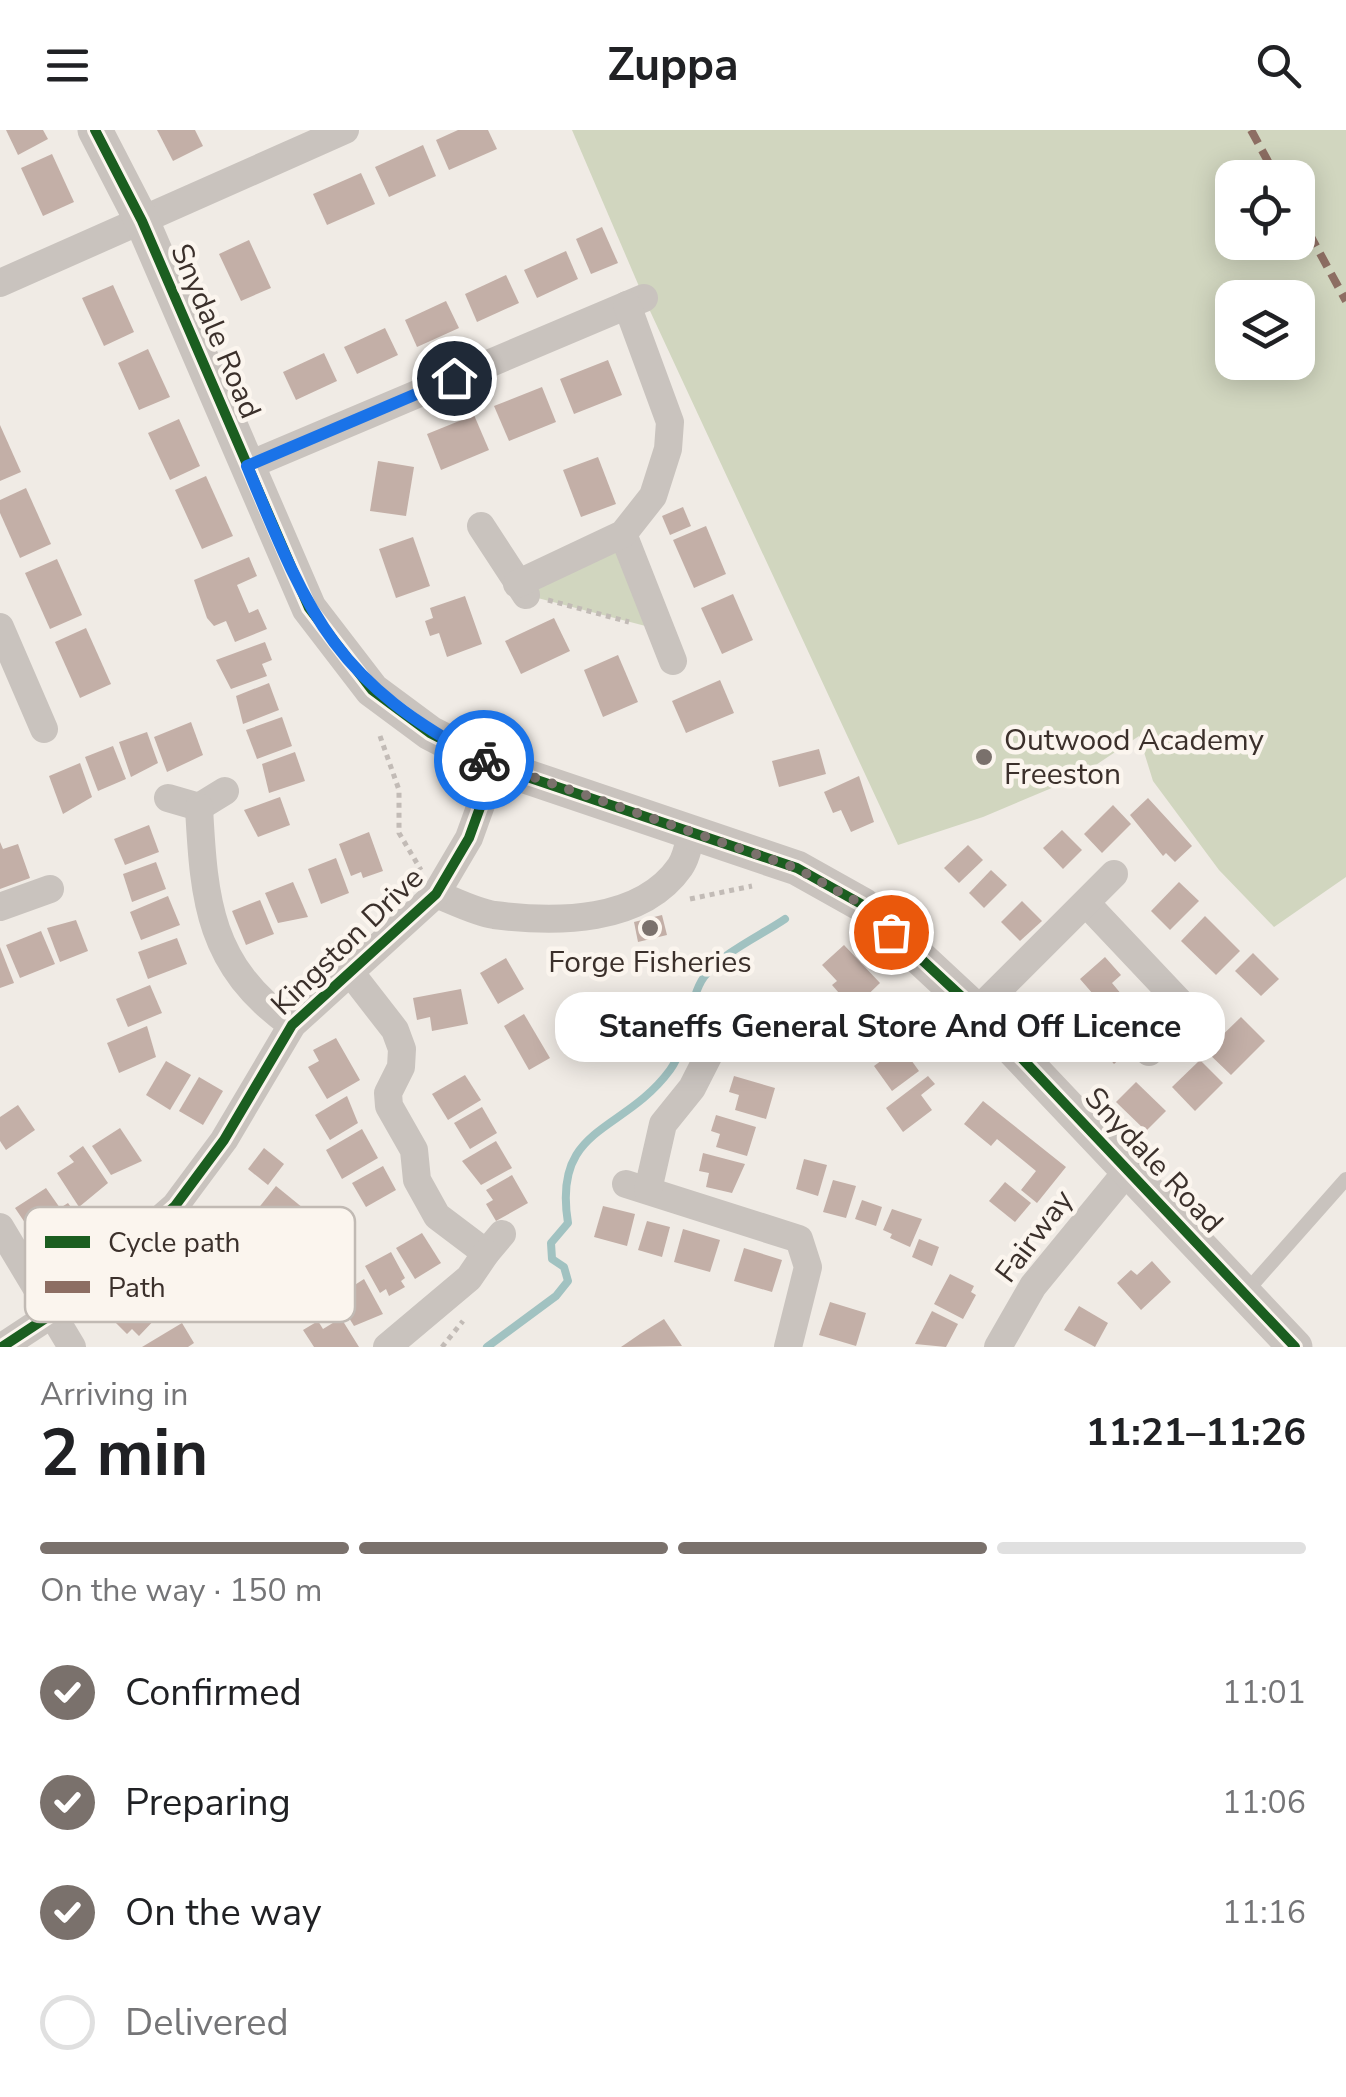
<!DOCTYPE html>
<meta charset="utf-8">
<style>
body{margin:0;font-family:"Nunito Sans",sans-serif;background:#f6f6f6;color:#202124;height:100vh;display:flex;flex-direction:column;font-size:38px;white-space:nowrap}
*{box-sizing:border-box;margin:0}
p{font-size:32px;color:#757577}
.icon{flex:none;width:55px;height:55px;fill:none;stroke:currentColor;stroke-width:2;stroke-linecap:round;stroke-linejoin:round}
.map{position:relative;height:1217px;overflow:hidden}
.panel{display:flex;flex-direction:column;background:#fff;flex:1}
.panel>*{flex:none}
.controls{position:absolute;left:1215px;top:30px;display:grid;gap:20px}
.controls a{display:grid;place-items:center;width:100px;height:100px;border-radius:20px;background:#fff;box-shadow:0 5px 25px #0003;font-size:50px}
.pin{position:absolute;display:grid;place-items:center;width:85px;height:85px;color:#fff;margin:-42px;border:5px solid #fff;border-radius:50%;box-shadow:0 2px 10px #0007}
.courier{position:absolute;display:grid;place-items:center;width:100px;height:100px;margin:-50px;border:8px solid #1a73e8;border-radius:50%;background:#fff;color:#222;box-shadow:0 2px 12px #0007}
.bubble{position:absolute;height:70px;border-radius:30px;background:#fff;box-shadow:0 5px 25px #0003;font-size:32px;font-weight:700;line-height:70px;text-align:center}
.summary em{font-style:normal;font-weight:700}
.summary div{display:flex;flex-direction:column-reverse}
.summary{display:flex;align-items:center;justify-content:space-between;height:170px;padding:0 40px}
h1{font-size:65px;font-weight:700;line-height:75px}
.bar{display:grid;grid-template-columns:repeat(4,1fr);gap:15px 10px;align-content:center;height:120px;padding:0 40px}
.bar i{height:12px;border-radius:8px;background:#e0e0e0}
.bar .current{background:#7a716c}
.bar p{grid-column:span 4}
ol{padding:0 40px;list-style:none}
li{display:flex;align-items:center;gap:30px;height:110px}
li p{margin-inline-start:auto}
li .icon{padding:10px;border-radius:50%;background:#7a716c;color:#fff;stroke-width:4}
li:last-child{color:#757577}
li i{width:55px;height:55px;border:5px solid #e0e0e0;border-radius:50%}
header{display:flex;justify-content:space-between;align-items:center;height:130px;padding:0 40px;background:#fff;font-size:45px;font-weight:700}
.map>svg:first-child{display:block}
</style>
<header><svg class="icon" aria-label="menu" viewBox="0 0 24 24"><path d="M4 6h16M4 12h16M4 18h16"/></svg>Zuppa<svg class="icon" aria-label="search" viewBox="0 0 24 24"><circle cx="10" cy="10" r="6"/><path d="M15 15l6 6"/></svg></header>
<div class="map">
<svg width="1346" height="1217" viewBox="0 0 1346 1217">
<rect width="100%" height="100%" fill="#f0ebe5"/>
<g fill="#d1d6bf" fill-rule="evenodd">
<path d="M572 0H1346V747L1274 797 1219 740 1153 651 1139 606 1078 647 983 687 898 715 644 168ZM1232 48H1298V112H1232ZM1232 168H1298V232H1232Z"/>
<polygon points="623,404 661,500 526,465"/>
</g>
<g fill="none" stroke-linecap="round" stroke-linejoin="round">
<path stroke="#a1c2c1" stroke-width="8" d="M487 1217 556 1166 568 1151 564 1137 552 1129 551 1113 568 1093C552 995 623 1004 670 940 689 914 688 869 704 847 723 822 760 806 785 789"/>
</g>
<g fill="#c3afa7">
<polygon points="6,0 43,0 48,9 18,25"/>
<polygon points="157,0 195,0 203,16 173,31"/>
<polygon points="458,0 488,0 497,19 449,40 436,10"/>
<polygon points="423,15 436,46 389,67 375,37"/>
<polygon points="52,24 74,72 43,86 21,38"/>
<polygon points="361,43 375,74 327,95 313,64"/>
<polygon points="602,97 618,133 591,144 576,109"/>
<polygon points="249,110 271,158 241,171 219,124"/>
<polygon points="566,121 578,149 537,168 524,140"/>
<polygon points="506,145 519,173 477,192 465,164"/>
<polygon points="113,155 134,202 104,216 82,168"/>
<polygon points="446,171 459,198 417,217 405,190"/>
<polygon points="385,198 398,225 357,244 344,217"/>
<polygon points="148,219 170,267 139,280 118,233"/>
<polygon points="324,223 337,251 296,270 283,242"/>
<polygon points="608,230 622,265 574,284 560,249"/>
<polygon points="542,257 556,292 509,311 494,276"/>
<polygon points="474,285 489,320 441,340 427,304"/>
<polygon points="179,289 200,336 170,350 148,303"/>
<polygon points="0,295 21,342 0,351"/>
<polygon points="598,327 616,374 581,387 563,340"/>
<polygon points="378,331 414,337 406,386 370,381"/>
<polygon points="206,346 233,406 202,419 175,360"/>
<polygon points="26,358 51,414 20,428 0,383 0,370"/>
<polygon points="683,377 691,396 670,405 662,386"/>
<polygon points="706,396 726,444 694,458 673,410"/>
<polygon points="413,407 430,456 396,468 379,419"/>
<polygon points="249,427 257,446 237,455 249,483 258,479 267,499 235,512 226,491 214,496 207,488 194,450"/>
<polygon points="57,429 82,485 50,499 25,443"/>
<polygon points="733,464 753,510 722,524 701,478"/>
<polygon points="465,466 482,514 447,527 439,503 430,506 425,491 433,488 430,478"/>
<polygon points="554,488 570,521 521,544 505,511"/>
<polygon points="86,498 111,554 80,568 55,512"/>
<polygon points="265,512 272,530 262,534 267,546 231,559 216,530"/>
<polygon points="618,525 638,572 603,587 584,540"/>
<polygon points="720,550 734,583 686,603 672,571"/>
<polygon points="269,553 279,580 243,594 236,566"/>
<polygon points="282,587 292,616 257,629 246,600"/>
<polygon points="191,592 203,625 167,642 154,607"/>
<polygon points="147,602 158,633 131,647 119,612"/>
<polygon points="113,616 126,649 98,661 85,627"/>
<polygon points="819,619 826,644 779,657 772,631"/>
<polygon points="295,622 305,651 269,663 262,634"/>
<polygon points="80,633 92,667 63,684 49,646"/>
<polygon points="859,646 874,692 851,702 841,680 833,683 824,662"/>
<polygon points="280,667 290,695 258,707 244,680"/>
<polygon points="1148,668 1192,716 1175,732 1166,723 1163,726 1130,685"/>
<polygon points="1113,675 1131,694 1102,723 1084,704"/>
<polygon points="149,695 159,722 125,735 114,709"/>
<polygon points="1062,700 1082,720 1063,739 1043,718"/>
<polygon points="369,702 383,741 363,748 361,742 351,746 339,714"/>
<polygon points="0,712 3,719 18,714 30,748 0,759"/>
<polygon points="968,715 983,730 959,753 944,738"/>
<polygon points="336,728 349,763 321,774 308,739"/>
<polygon points="156,732 166,759 132,772 123,744"/>
<polygon points="991,740 1007,755 984,778 969,763"/>
<polygon points="293,752 308,787 278,793 265,763"/>
<polygon points="1179,752 1199,771 1170,800 1151,781"/>
<polygon points="168,766 180,795 141,810 130,782"/>
<polygon points="260,770 274,804 246,815 232,781"/>
<polygon points="1022,771 1042,791 1020,811 1001,792"/>
<polygon points="662,785 667,805 638,812 634,792"/>
<polygon points="1205,786 1240,821 1216,845 1181,811"/>
<polygon points="76,790 88,821 60,832 47,798"/>
<polygon points="41,801 55,834 20,848 6,815"/>
<polygon points="177,808 187,834 148,849 138,822"/>
<polygon points="844,815 880,853 853,879 832,855 837,851 822,835"/>
<polygon points="0,817 14,853 0,858"/>
<polygon points="1253,823 1279,849 1261,866 1235,841"/>
<polygon points="1105,827 1121,845 1112,853 1122,865 1106,879 1080,849"/>
<polygon points="506,828 524,859 498,874 480,843"/>
<polygon points="150,855 162,883 128,897 116,869"/>
<polygon points="461,859 468,894 432,901 430,887 417,890 413,868"/>
<polygon points="1067,864 1086,884 1061,906 1044,888"/>
<polygon points="524,884 550,928 529,940 504,896"/>
<polygon points="885,884 901,908 875,925 858,902"/>
<polygon points="1241,887 1265,911 1231,945 1206,921"/>
<polygon points="747,889 775,897 765,932 737,924"/>
<polygon points="147,896 156,927 119,943 107,913"/>
<polygon points="1124,896 1139,912 1114,934 1099,917"/>
<polygon points="336,908 360,950 327,969 308,937 319,931 313,920"/>
<polygon points="901,916 919,941 892,961 874,936"/>
<polygon points="1200,930 1223,953 1195,981 1172,957"/>
<polygon points="166,931 191,945 170,980 146,965"/>
<polygon points="465,945 481,970 448,990 432,964"/>
<polygon points="734,946 775,958 766,989 735,980 739,965 729,962"/>
<polygon points="928,946 935,954 921,965 932,980 903,1002 886,978"/>
<polygon points="199,947 223,961 203,995 179,981"/>
<polygon points="1136,952 1166,981 1146,1001 1116,972"/>
<polygon points="347,966 358,993 330,1010 315,985"/>
<polygon points="983,971 1066,1037 1037,1073 1021,1060 1036,1041 997,1009 991,1016 964,994"/>
<polygon points="18,975 35,1000 6,1020 0,1011 0,987"/>
<polygon points="482,977 497,1003 470,1019 454,993"/>
<polygon points="716,985 756,997 747,1026 716,1017 720,1004 711,1001"/>
<polygon points="120,998 142,1031 111,1045 92,1016"/>
<polygon points="362,999 378,1028 342,1049 326,1020"/>
<polygon points="496,1011 512,1038 481,1055 462,1031"/>
<polygon points="83,1016 108,1053 79,1077 57,1043 74,1032 69,1026"/>
<polygon points="264,1018 284,1034 268,1055 248,1039"/>
<polygon points="703,1023 745,1034 732,1063 706,1057 709,1043 699,1041"/>
<polygon points="804,1029 827,1035 818,1066 796,1059"/>
<polygon points="383,1036 396,1060 366,1077 352,1053"/>
<polygon points="512,1045 528,1073 496,1091 486,1074 493,1070 486,1060"/>
<polygon points="833,1050 856,1056 846,1088 823,1082"/>
<polygon points="1005,1052 1031,1073 1015,1092 989,1071"/>
<polygon points="276,1056 303,1078 285,1101 257,1080"/>
<polygon points="46,1058 60,1078 68,1073 77,1086 38,1112 15,1078"/>
<polygon points="862,1070 882,1077 876,1096 855,1089"/>
<polygon points="603,1076 635,1084 627,1116 594,1107"/>
<polygon points="892,1079 922,1089 910,1117 890,1108 892,1104 883,1100"/>
<polygon points="647,1091 670,1097 662,1127 638,1120"/>
<polygon points="683,1099 720,1110 710,1142 674,1132"/>
<polygon points="422,1103 441,1133 415,1149 396,1118"/>
<polygon points="919,1109 939,1117 932,1136 912,1127"/>
<polygon points="744,1118 782,1130 772,1162 734,1151"/>
<polygon points="391,1122 405,1148 401,1151 405,1157 389,1166 386,1159 380,1163 365,1136"/>
<polygon points="1152,1131 1171,1152 1141,1180 1117,1153 1131,1140 1137,1145"/>
<polygon points="950,1144 974,1156 971,1162 976,1165 963,1189 934,1174"/>
<polygon points="364,1149 383,1184 354,1196 336,1167"/>
<polygon points="136,1166 158,1186 139,1206 132,1199 127,1204 113,1190"/>
<polygon points="830,1172 866,1183 856,1216 819,1205"/>
<polygon points="1079,1176 1108,1193 1095,1217 1064,1200"/>
<polygon points="932,1181 958,1194 946,1217 915,1214"/>
<polygon points="341,1188 359,1217 314,1217 303,1200 318,1191 323,1199"/>
<polygon points="664,1189 682,1216 621,1217 640,1204"/>
<polygon points="182,1193 194,1213 188,1217 142,1217"/>
</g>
<g fill="none" stroke-linecap="round" stroke-linejoin="round">
<g stroke="#c2bbb6" stroke-width="5" stroke-dasharray="5 5" stroke-linecap="butt">
<polyline points="548,470 629,492"/>
<polyline points="380,606 399,660 399,703 421,740"/>
<polyline points="690,769 752,756"/>
<polyline points="442,1217 463,1191"/>
</g>
<polyline stroke="#c9c3be" stroke-width="14" points="1245,1163 1346,1049"/>
<g stroke="#c9c3be" stroke-width="28">
<polyline points="0,153 345,0"/>
<polyline points="247,336 644,168"/>
<polyline points="481,396 526,465"/>
<polyline points="623,404 673,531"/>
<polyline points="517,454 623,404 653,366 668,319 670,292 627,175"/>
<polyline points="0,497 44,599"/>
<polyline points="168,668 199,677 225,661"/>
<path d="M199 677C204 772 209 836 292 895"/>
<path d="M436 764C454 771 475 782 494 785 556 793 641 793 680 737 687 727 689 712 692 700"/>
<polyline points="1086,773 1189,882 1149,922"/>
<polyline points="0,777 50,759"/>
<polyline points="350,842 395,900 402,919 401,937 388,963 389,976 414,1020 417,1050 437,1086 486,1123 502,1104"/>
<polyline points="977,881 1114,744"/>
<polyline points="626,1054 799,1109 808,1137 788,1217"/>
<polyline points="648,1060 663,994 692,958 723,897"/>
<polyline points="0,1097 72,1217"/>
<polyline points="2,1217 52,1184 175,1076 224,1010 292,895 436,764 469,708 495,636"/>
<polyline points="387,1217 469,1148 486,1123"/>
<polyline points="998,1217 1033,1156 1129,1039"/>
</g>
<polyline stroke="#c9c3be" stroke-width="35" points="95,0 142,91 309,478 372,560 430,603 495,636 797,738 863,775 977,881 1295,1217"/>
<g stroke="#8d6e63" stroke-width="8" stroke-dasharray="15 8" stroke-linecap="butt">
<polyline points="1251,0 1277,48"/>
<polyline points="1298,83 1346,171"/>
</g>
<g stroke="#fbf5ee" stroke-width="16">
<g id="cycleway">
<polyline points="95,0 142,91 309,478 372,560 430,603 495,636 797,738 863,775 977,881 1295,1217"/>
<polyline points="2,1217 52,1184 175,1076 224,1010 292,895 436,764 469,708 495,636"/>
</g>
</g>
<use href="#cycleway" stroke="#1b5e20" stroke-width="10"/>
</g>
<g fill="none" stroke-linecap="round" stroke-linejoin="round">
<polyline stroke="#7a716c" stroke-width="10" stroke-dasharray="0 18" points="484,630 796,738 863,775 891,802"/>
<path stroke="#1a73e8" stroke-width="12" d="M454 248 247 336C309 486 334 552 484 630"/>
</g>
<g fill="#7a716c" stroke="#fbf5ee" stroke-width="4">
<circle cx="984" cy="627" r="10"/>
<circle cx="650" cy="798" r="10"/>
</g>
<g text-anchor="middle" stroke-width="9" stroke-linejoin="round" paint-order="stroke">
<g font-size="30" fill="#3b302b" stroke="#fbf5ee">
<text transform="translate(216 201) rotate(67)" y="10">Snydale Road</text>
<text transform="translate(347 811) rotate(-44)" y="10">Kingston Drive</text>
<text transform="translate(1154 1030) rotate(47)" y="10">Snydale Road</text>
<text transform="translate(1034 1106) rotate(-53)" y="10">Fairway</text>
</g>
<g font-size="30" fill="#3b302b" stroke="#fbf5ee" text-anchor="start">
<text x="1004" y="620">Outwood Academy<tspan x="1004" dy="34">Freeston</tspan></text>
<text x="650" y="842" text-anchor="middle">Forge Fisheries</text>
</g>
</g>
<rect x="25" y="1077" width="330" height="115" rx="15" fill="#fbf5ee" stroke="#c1bab4" stroke-width="2.5"/>
<rect x="45" y="1106" width="45" height="12" fill="#1b5e20"/>
<rect x="45" y="1151" width="45" height="12" fill="#8d6e63"/>
<g font-size="28" fill="#3b302b">
<text x="108" y="1122">Cycle path</text>
<text x="108" y="1167">Path</text>
</g>
</svg>
<div class="controls">
<a><svg class="icon" aria-label="locate" viewBox="0 0 24 24"><circle cx="12" cy="12" r="6"/><path d="M12 2v4M12 18v4M2 12h4M18 12h4"/></svg></a>
<a><svg class="icon" aria-label="layers" viewBox="0 0 24 24"><path d="M12 4l9 5-9 5-9-5zM3 14l9 5 9-5"/></svg></a>
</div>
<div class="pin" style="left:891px;top:802px;background:#ea580c"><svg class="icon" aria-label="bag" viewBox="0 0 24 24"><path d="M5 8h14l-1 12H6zM9 8a3 3 0 0 1 6 0"/></svg></div>
<div class="pin" style="left:454px;top:248px;background:#1f2937"><svg class="icon" aria-label="home" viewBox="0 0 24 24"><path d="M3 11l9-7 9 7M6 9v11h12V9"/></svg></div>
<div class="courier" style="left:484px;top:630px"><svg class="icon" aria-label="bike" viewBox="0 0 24 24"><circle cx="6" cy="16" r="4"/><circle cx="18" cy="16" r="4"/><path d="M6 16l4-8h5l3 8M10 8l3 8H6M13 5h3"/></svg></div>
<div class="bubble" style="left:555px;top:862px;width:670px">Staneffs General Store And Off Licence</div>
</div>
<section class="panel">
<div class="summary"><div><h1>2 min</h1><p>Arriving in</p></div><em>11:21–11:26</em></div>
<div class="bar"><i class="current"></i><i class="current"></i><i class="current"></i><i></i><p>On the way · 150 m</p></div>
<ol>
<li><svg class="icon" aria-label="check" viewBox="0 0 24 24"><path d="M5 12l5 5 9-10"/></svg>Confirmed<p>11:01</p></li>
<li><svg class="icon" aria-label="check" viewBox="0 0 24 24"><path d="M5 12l5 5 9-10"/></svg>Preparing<p>11:06</p></li>
<li><svg class="icon" aria-label="check" viewBox="0 0 24 24"><path d="M5 12l5 5 9-10"/></svg>On the way<p>11:16</p></li>
<li><i></i>Delivered</li>
</ol>
</section>
